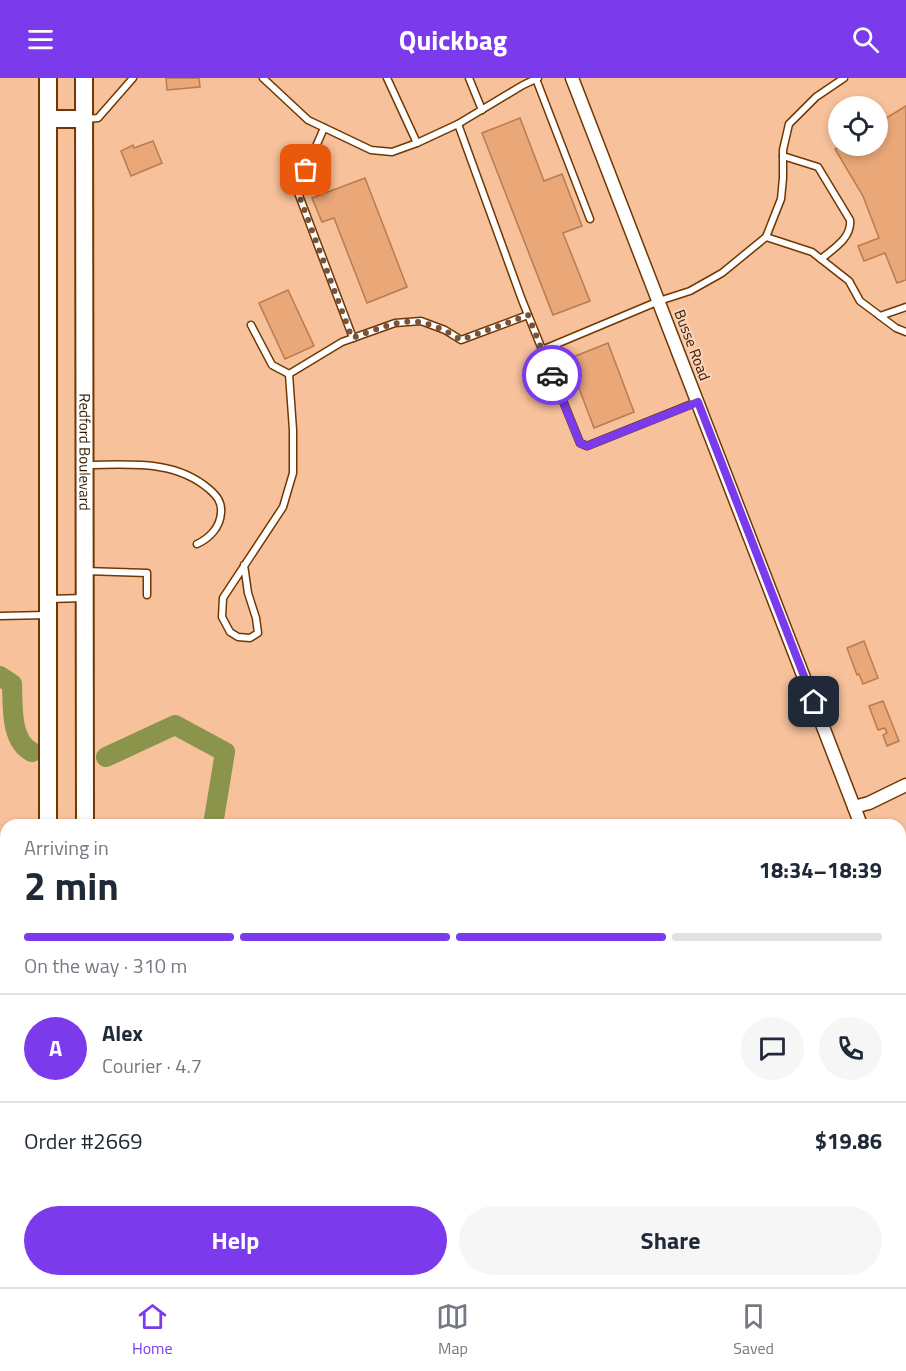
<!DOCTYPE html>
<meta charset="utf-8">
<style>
body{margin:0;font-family:"Titillium Web",sans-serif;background:#f6f6f7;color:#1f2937;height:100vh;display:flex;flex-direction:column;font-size:22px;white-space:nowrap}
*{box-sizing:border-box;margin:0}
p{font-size:20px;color:#747a83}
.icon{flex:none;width:33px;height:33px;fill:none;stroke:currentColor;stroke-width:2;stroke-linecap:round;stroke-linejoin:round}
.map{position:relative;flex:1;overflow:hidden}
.drawer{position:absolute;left:0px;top:741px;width:906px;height:468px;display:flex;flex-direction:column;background:#fff;border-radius:18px 18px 0 0;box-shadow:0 3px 9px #0003}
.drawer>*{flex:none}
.fabs{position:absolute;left:828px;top:18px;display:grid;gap:12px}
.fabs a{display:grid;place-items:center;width:60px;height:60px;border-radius:50%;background:#fff;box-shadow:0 3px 9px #0003;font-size:30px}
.pin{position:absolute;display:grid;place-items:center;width:51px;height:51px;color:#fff;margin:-26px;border-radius:12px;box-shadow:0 3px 9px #0006}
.courier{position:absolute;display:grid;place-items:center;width:60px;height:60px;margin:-30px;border:4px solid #7c3aed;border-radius:50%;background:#fff;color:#222;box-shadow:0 2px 8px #0007}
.summary em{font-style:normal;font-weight:700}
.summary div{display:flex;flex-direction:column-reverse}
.summary{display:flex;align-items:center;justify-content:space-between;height:102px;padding:0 24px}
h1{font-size:39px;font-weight:700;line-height:45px}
.bar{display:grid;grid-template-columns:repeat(4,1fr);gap:9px 6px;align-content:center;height:72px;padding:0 24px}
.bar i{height:8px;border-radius:4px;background:#e0e1e3}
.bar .active{background:#7c3aed}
.bar p{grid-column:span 4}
.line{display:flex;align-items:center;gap:15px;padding:0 24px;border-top:2px solid #e0e1e3}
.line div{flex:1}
.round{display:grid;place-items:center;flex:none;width:63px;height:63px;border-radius:32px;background:#f6f6f7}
.cta{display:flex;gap:12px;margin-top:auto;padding:12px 24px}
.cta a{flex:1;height:69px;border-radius:36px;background:#7c3aed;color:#fff;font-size:24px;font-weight:700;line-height:69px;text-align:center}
.cta a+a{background:#f6f6f7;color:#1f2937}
header{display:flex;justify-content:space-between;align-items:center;height:78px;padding:0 24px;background:#7c3aed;color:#fff;font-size:27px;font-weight:700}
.tabs{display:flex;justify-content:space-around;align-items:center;height:84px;border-top:2px solid #e0e1e3;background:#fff;font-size:16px;color:#747a83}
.tabs a{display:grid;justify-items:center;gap:3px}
.tabs .active{color:#7c3aed}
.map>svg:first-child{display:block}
</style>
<header><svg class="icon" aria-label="menu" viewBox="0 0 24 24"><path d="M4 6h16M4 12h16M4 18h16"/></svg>Quickbag<svg class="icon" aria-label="search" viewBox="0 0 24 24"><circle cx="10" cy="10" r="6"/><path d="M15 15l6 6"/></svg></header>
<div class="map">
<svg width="906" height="1209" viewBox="0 0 906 1209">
<rect width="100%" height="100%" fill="#f7c19b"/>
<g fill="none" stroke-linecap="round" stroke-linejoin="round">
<g stroke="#8a954b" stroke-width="20">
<path d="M0 598 12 606C13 628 10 663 32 674"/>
<polyline points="106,679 175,647 225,674 213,747"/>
<polyline points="229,1203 231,1209"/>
</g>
</g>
<g fill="#eaa778" stroke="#ba7b4d" stroke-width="1.5">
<polygon points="166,0 199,0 200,9 167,12"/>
<polygon points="906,28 906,202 897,205 885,175 864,183 858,168 879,160 863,118 835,71 841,68 878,68 878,45"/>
<polygon points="520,40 544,103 562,96 582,148 563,155 590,223 553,237 482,55"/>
<polygon points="153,63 162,85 131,98 121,73 133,67 134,70"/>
<polygon points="365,100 407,209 367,225 334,140 322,144 312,120"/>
<polygon points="288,212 314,268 285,281 259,225"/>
<polygon points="608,265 634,334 594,350 568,281"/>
<polygon points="864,563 878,600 863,606 859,596 857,597 847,570"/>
<polygon points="883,623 899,663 887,668 883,657 887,655 885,650 878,652 869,628"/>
<polygon points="552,1203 772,1203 775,1209 555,1209"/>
</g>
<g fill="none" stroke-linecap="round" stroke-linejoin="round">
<g stroke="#703800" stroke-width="9">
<g id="service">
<polyline points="263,0 308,42 371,72 392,74 417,65 458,46 522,222 580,365 587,368 697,324"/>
<polyline points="387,0 417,65"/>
<polyline points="469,0 482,32"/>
<polyline points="536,1 590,141"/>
<polyline points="86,41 98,40 133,0"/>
<polyline points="458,46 523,7 538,0"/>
<polyline points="324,50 297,112 353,260"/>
<path d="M783 78 818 89 850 142C852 160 833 171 821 181"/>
<polyline points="766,159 812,174 849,203 860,223 880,238 906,229"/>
<polyline points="880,238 896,250 906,254"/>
<polyline points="251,247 272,287 289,296 342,264 395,245 421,243 445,252 461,262 528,237"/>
<polyline points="542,272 659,223 690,213 722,195 766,159 781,121 783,100 783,72 789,46 816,19 844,0"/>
<path d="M85 387C129 387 174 381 209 411 217 418 222 424 221 435 220 449 210 460 197 466"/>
<polyline points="244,487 248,515 256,540 258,555 250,560 238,559 230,554 222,539 223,520 283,429 293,395 293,352 289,296"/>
<polyline points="85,493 147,495 147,517"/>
<polyline points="49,521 84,520"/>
<polyline points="0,538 47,537"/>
<polyline points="900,951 906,949"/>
<polyline points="315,1203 318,1209"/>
<polyline points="356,1203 358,1209"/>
<polyline points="447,1203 450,1209"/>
<polyline points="518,1203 521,1209"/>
<polyline points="822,1203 824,1209"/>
<polyline points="4,1209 6,1181"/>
<polyline points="23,1209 23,1203"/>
<polyline points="396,1209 411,1203"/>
</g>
</g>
<g stroke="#703800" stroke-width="15">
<g id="minor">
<polyline points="572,0 861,747"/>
<polyline points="854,729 869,725 906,707"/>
<polyline points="900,848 906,864"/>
</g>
</g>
<g stroke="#703800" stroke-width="20">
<g id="secondary">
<path id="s1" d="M84 0 85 747"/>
<polyline points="48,41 83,41"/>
<polyline points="48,747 48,0"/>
<polyline points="49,1203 49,1209"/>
<polyline points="86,1203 86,1209"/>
</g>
</g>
<use href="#service" stroke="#fff" stroke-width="6"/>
<use href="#minor" stroke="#fff" stroke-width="12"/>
<use href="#secondary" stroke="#fff" stroke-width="16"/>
</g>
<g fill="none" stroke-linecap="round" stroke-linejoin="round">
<path stroke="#76533a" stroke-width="6" stroke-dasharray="0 10.8" d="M306 92 297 112 352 260C400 243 415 233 461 262L528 237 552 297"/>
<polyline stroke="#7c3aed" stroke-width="8" points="552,297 580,365 587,368 698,324 814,624"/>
</g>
<g text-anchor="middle" stroke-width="4.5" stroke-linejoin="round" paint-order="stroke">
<g font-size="15" fill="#301805" stroke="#fbd2b5">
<text transform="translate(692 267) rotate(69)" y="5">Busse Road</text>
<text dy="5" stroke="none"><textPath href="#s1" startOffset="374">Redford Boulevard</textPath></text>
</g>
</g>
</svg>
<div class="fabs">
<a><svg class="icon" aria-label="locate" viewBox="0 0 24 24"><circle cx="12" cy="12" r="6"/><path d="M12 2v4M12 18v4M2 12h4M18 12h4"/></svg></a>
</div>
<div class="pin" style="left:306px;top:92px;background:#ea580c"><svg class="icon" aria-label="bag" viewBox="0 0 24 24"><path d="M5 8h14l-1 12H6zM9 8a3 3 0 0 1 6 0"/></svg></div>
<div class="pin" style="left:814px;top:624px;background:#1f2937"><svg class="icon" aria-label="home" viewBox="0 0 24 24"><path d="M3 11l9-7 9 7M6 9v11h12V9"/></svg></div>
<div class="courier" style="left:552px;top:297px"><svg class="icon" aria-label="car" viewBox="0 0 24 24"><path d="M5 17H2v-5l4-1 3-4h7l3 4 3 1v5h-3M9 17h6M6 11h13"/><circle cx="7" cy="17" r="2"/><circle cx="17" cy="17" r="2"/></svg></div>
<section class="drawer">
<div class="summary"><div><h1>2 min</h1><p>Arriving in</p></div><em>18:34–18:39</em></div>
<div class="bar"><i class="active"></i><i class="active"></i><i class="active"></i><i></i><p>On the way · 310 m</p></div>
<div class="line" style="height:108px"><b class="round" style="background:#7c3aed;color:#fff">A</b><div><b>Alex</b><p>Courier · 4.7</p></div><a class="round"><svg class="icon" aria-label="chat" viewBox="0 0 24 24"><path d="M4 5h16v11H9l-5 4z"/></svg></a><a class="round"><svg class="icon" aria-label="phone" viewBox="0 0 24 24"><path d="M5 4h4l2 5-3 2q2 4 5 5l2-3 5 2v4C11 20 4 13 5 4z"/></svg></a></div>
<div class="line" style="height:78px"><div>Order #2669</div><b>$19.86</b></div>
<div class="cta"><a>Help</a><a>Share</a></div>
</section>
</div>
<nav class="tabs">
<a class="active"><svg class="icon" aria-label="home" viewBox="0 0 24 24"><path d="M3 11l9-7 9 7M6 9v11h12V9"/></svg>Home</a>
<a><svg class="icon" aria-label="map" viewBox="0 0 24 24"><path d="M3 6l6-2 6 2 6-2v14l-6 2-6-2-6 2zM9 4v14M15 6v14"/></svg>Map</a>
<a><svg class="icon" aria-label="saved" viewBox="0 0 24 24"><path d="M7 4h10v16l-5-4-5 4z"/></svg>Saved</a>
</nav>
